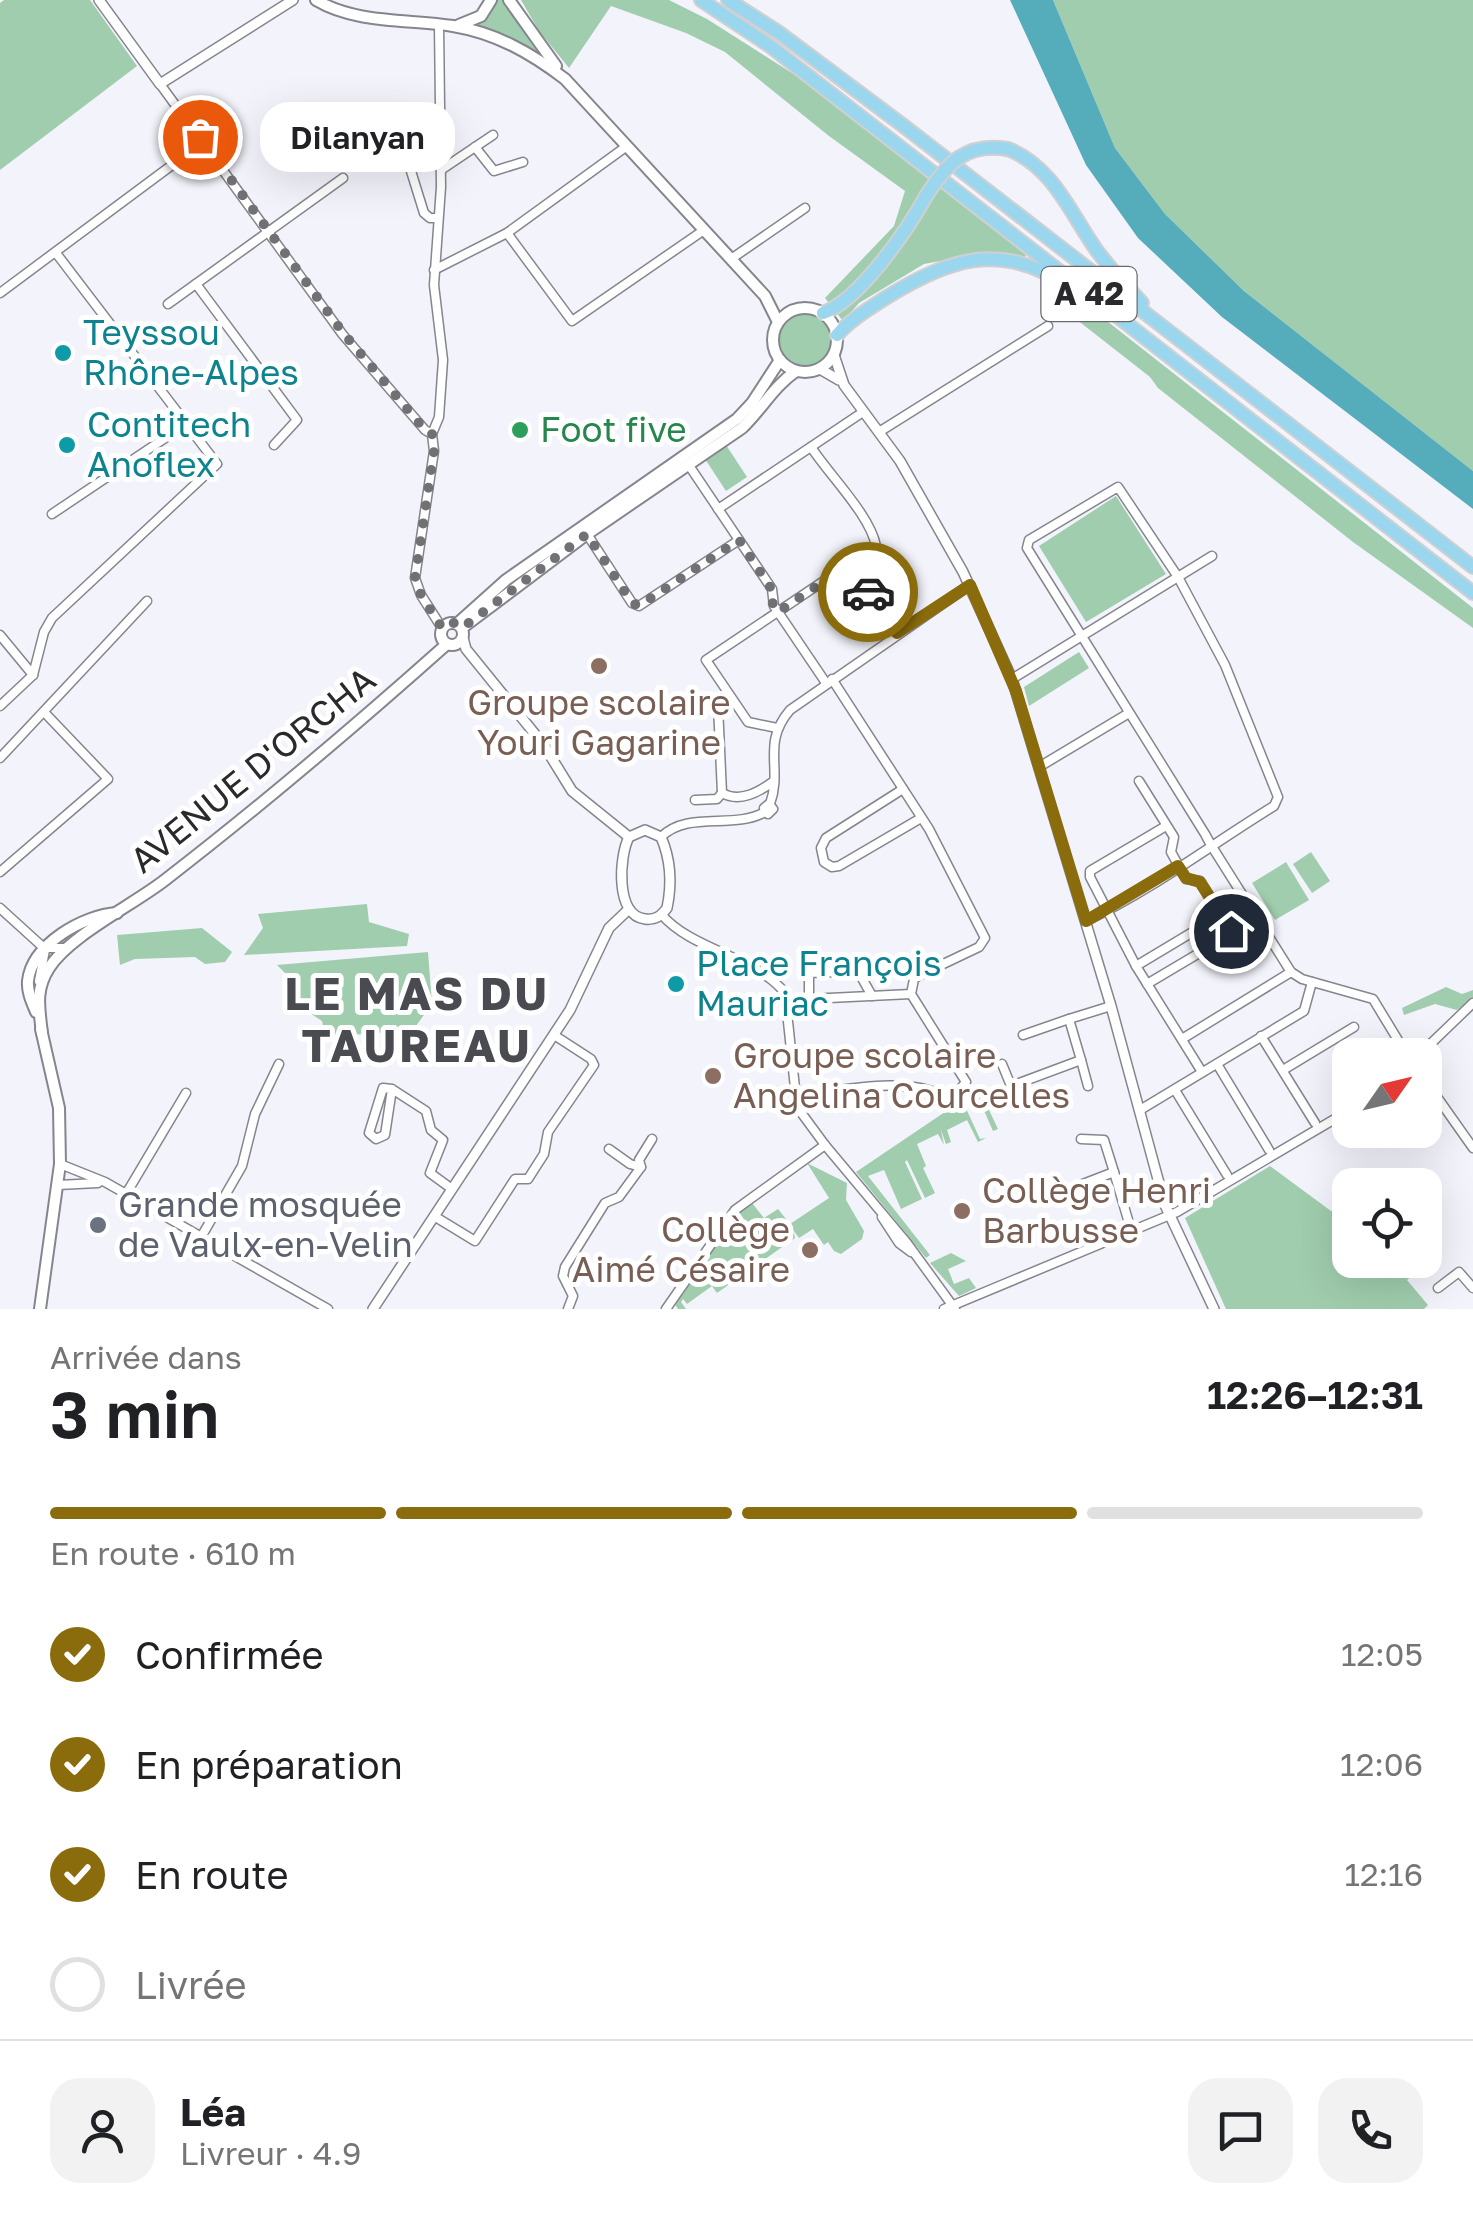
<!DOCTYPE html>
<html lang="fr">
<meta charset="utf-8">
<style>
body{margin:0;font-family:"Golos Text",sans-serif;background:#f2f2f2;color:#202124;height:100vh;display:flex;flex-direction:column;font-size:38px;white-space:nowrap}
*{box-sizing:border-box;margin:0}
p{font-size:32px;color:#757577}
.icon{flex:none;width:55px;height:55px;fill:none;stroke:currentColor;stroke-width:2;stroke-linecap:round;stroke-linejoin:round}
.map{position:relative;height:1309px;overflow:hidden}
.side{display:flex;flex-direction:column;background:#fff;flex:1}
.side>*{flex:none}
.needle{width:65px;rotate:56deg}
.fabs{position:absolute;left:1332px;top:1038px;display:grid;gap:20px}
.fabs a{display:grid;place-items:center;width:110px;height:110px;border-radius:20px;background:#fff;box-shadow:0 10px 40px #0002;font-size:50px}
.pin{position:absolute;display:grid;place-items:center;width:85px;height:85px;color:#fff;margin:-42px;border:5px solid #fff;border-radius:50%;box-shadow:0 2px 10px #0007}
.courier{position:absolute;display:grid;place-items:center;width:100px;height:100px;margin:-50px;border:8px solid #8a6c0c;border-radius:50%;background:#fff;color:#222;box-shadow:0 2px 12px #0007}
.bubble{position:absolute;height:70px;border-radius:30px;background:#fff;box-shadow:0 10px 40px #0002;font-size:32px;font-weight:600;line-height:70px;text-align:center}
.head em{font-style:normal;font-weight:600}
.head div{display:flex;flex-direction:column-reverse}
.head{display:flex;align-items:center;justify-content:space-between;height:170px;padding:0 50px}
h1{font-size:65px;font-weight:600;line-height:75px}
.bar{display:grid;grid-template-columns:repeat(4,1fr);gap:15px 10px;align-content:center;height:120px;padding:0 50px}
.bar i{height:12px;border-radius:8px;background:#e0e0e0}
.bar .on{background:#8a6c0c}
.bar p{grid-column:span 4}
.line{display:flex;align-items:center;gap:25px;padding:0 50px;border-top:2px solid #e0e0e0}
.line div{flex:1}
.round{display:grid;place-items:center;flex:none;width:105px;height:105px;border-radius:30px;background:#f2f2f2}
ol{padding:0 50px;list-style:none}
li{display:flex;align-items:center;gap:30px;height:110px}
li p{margin-inline-start:auto}
li .icon{padding:10px;border-radius:50%;background:#8a6c0c;color:#fff;stroke-width:4}
li:last-child{color:#757577}
li i{width:55px;height:55px;border:5px solid #e0e0e0;border-radius:50%}
.map>svg:first-child{display:block}
</style>
<div class="map">
<svg width="1473" height="1309" viewBox="0 0 1473 1309">
<rect width="100%" height="100%" fill="#f3f3fb"/>
<g fill="#a0cdad">
<polygon points="4,0 90,0 137,66 0,170 0,3"/>
<polygon points="497,0 502,0 539,54 510,37 476,26"/>
<polygon points="521,0 669,0 707,19 795,75 1026,255 1023,259 978,254 924,264 859,303 843,321 825,298 894,226 905,191 829,136 725,52 686,33 611,6 569,68 539,31"/>
<polygon points="1053,0 1473,0 1473,471 1244,291 1165,214 1115,148"/>
<polygon points="1069,297 1075,297 1098,314 1473,608 1473,628 1353,542 1158,388 1150,377 1067,312 1065,304"/>
<circle cx="805" cy="340" r="26"/>
<polygon points="726,445 747,477 726,491 705,459"/>
<polygon points="1116,496 1166,574 1086,622 1039,546"/>
<polygon points="1079,652 1089,668 1029,706 1024,687"/>
<polygon points="1311,852 1330,881 1312,893 1293,864"/>
<polygon points="1286,862 1309,900 1275,920 1252,883"/>
<polygon points="367,904 369,922 409,934 407,946 244,955 263,928 258,914"/>
<polygon points="202,928 232,952 225,962 205,964 195,957 135,959 120,965 117,935"/>
<path d="M428 952 432 1004 413 1030 326 1037 322 1021C306 1011 293 1002 293 981L277 965Z"/>
<polygon points="1446,987 1462,994 1473,990 1473,999 1457,1010 1435,1004 1404,1015 1402,1008"/>
<polygon points="979,1089 998,1129 993,1131 978,1097 964,1104 980,1139 986,1138 978,1142 967,1120 947,1130 951,1142 946,1144 941,1130 944,1145 938,1134 917,1144 926,1166 923,1168 935,1193 925,1198 907,1160 905,1162 922,1199 901,1209 884,1170 868,1176 930,1255 926,1258 856,1172"/>
<path d="M807 1163 847 1183 846 1200 864 1231 862 1239 841 1254 834 1251 828 1242 824 1245 813 1229 799 1238 793 1230 795 1238 717 1293 712 1286 687 1304 683 1299 681 1302 686 1309H678L674 1303C698 1270 718 1226 752 1203L764 1218 778 1209 790 1224 829 1198Z"/>
<polygon points="1270,1166 1331,1211 1350,1199 1350,1260 1423,1260 1425,1264 1407,1280 1428,1305 1424,1309 1226,1309 1185,1218"/>
<polygon points="951,1253 966,1261 948,1269 954,1284 969,1278 976,1288 959,1296 930,1263"/>
</g>
<polygon fill="#55acba" points="1010,0 1053,0 1115,148 1165,214 1244,291 1473,471 1473,509 1222,317 1138,238 1086,165"/>
<g fill="none" stroke-linecap="round" stroke-linejoin="round">
<g stroke="#85858d" stroke-width="11">
<g id="minor">
<polyline points="439,25 441,187 434,285 443,360 439,417 432,434 434,451 415,578 421,595 442,628"/>
<polyline points="160,84 343,335 425,430 432,434"/>
<polyline points="386,129 397,126 424,213 430,218 438,218"/>
<polyline points="475,147 494,171 523,162"/>
<polyline points="441,170 493,135"/>
<polyline points="507,233 572,321 704,230"/>
<polyline points="731,259 805,208"/>
<polyline points="434,270 507,233 627,146"/>
<polyline points="196,284 297,420 274,445"/>
<polyline points="0,293 203,142"/>
<polyline points="168,304 343,178"/>
<polyline points="879,432 1048,326"/>
<polyline points="688,464 772,589 774,606 826,683"/>
<polyline points="718,509 863,412"/>
<polyline points="52,514 186,424"/>
<polyline points="587,534 632,603 639,606 739,540"/>
<polyline points="849,564 897,633"/>
<polyline points="0,635 33,675"/>
<polyline points="33,675 44,632 52,618 217,464 56,253"/>
<polyline points="1012,679 1212,556"/>
<path d="M731 698 718 706 722 793C740 803 759 792 774 781"/>
<polyline points="0,706 33,675"/>
<path d="M777 728 748 722 706 660 876 546C870 515 830 476 811 447"/>
<polyline points="0,758 147,601"/>
<polyline points="1039,767 1129,713"/>
<polyline points="1139,781 1174,837 1171,852 1186,879 1200,881 1231,931"/>
<polyline points="903,789 826,838 821,848 824,862 832,867 839,866 921,818"/>
<polyline points="695,800 717,799 722,793"/>
<polygon points="769,804 773,809 768,814 764,808"/>
<path d="M770 804C783 768 761 744 790 710L970 585"/>
<polyline points="1166,826 1090,871 1090,877 1136,966 1202,1072"/>
<path d="M661 837C688 810 733 830 765 812"/>
<polyline points="0,872 108,779 44,712"/>
<polyline points="0,908 44,948 65,948"/>
<path d="M662 915C692 950 757 957 785 993L797 1107 825 1145 907 1243 955 1309"/>
<path d="M1086 921C1152 890 1212 844 1274 806L1278 797 1225 665 1178 577 1118 487 1029 540 1027 548 1205 834 1211 845 1291 972 1302 979 1373 999 1407 1055"/>
<polyline points="1136,966 1221,915"/>
<polyline points="39,981 45,950"/>
<polyline points="1147,984 1206,949"/>
<polyline points="809,999 809,973 858,971 872,996"/>
<polyline points="788,1000 911,994"/>
<polyline points="1023,1035 1069,1019"/>
<polyline points="1261,1036 1315,1123"/>
<polyline points="1182,1039 1291,972"/>
<polyline points="1419,1055 1473,1003"/>
<polyline points="1081,1060 1088,1086"/>
<polyline points="1002,1064 1011,1086 1081,1060 1069,1019 1111,1006"/>
<polyline points="1217,1064 1269,1150"/>
<polyline points="1283,1070 1354,1027"/>
<polyline points="1425,1080 1473,1148"/>
<polyline points="392,1089 385,1135 376,1139 369,1133 383,1088 392,1089 426,1111 431,1130 443,1140 430,1173 452,1189"/>
<polyline points="1175,1090 1227,1175"/>
<path d="M794 1096C836 1092 908 1074 944 1097L955 1095 966 1082 911 994 914 979 918 976 979 947 985 938 929 829 832 679"/>
<polyline points="1140,1110 1304,1011 1312,982"/>
<polyline points="1081,1139 1104,1140 1114,1172"/>
<polyline points="609,1149 630,1164 641,1167"/>
<polyline points="60,1164 105,1182 328,1309"/>
<polyline points="58,1185 98,1183"/>
<polyline points="126,1194 186,1093"/>
<polyline points="1057,1194 1114,1172 1131,1230"/>
<polyline points="434,1216 475,1241 515,1179 528,1179 544,1154 548,1132 594,1065 591,1059 554,1035"/>
<polyline points="882,1217 899,1243 911,1252"/>
<polyline points="200,1239 242,1166 255,1114 279,1064"/>
<polyline points="1438,1288 1459,1272 1473,1288"/>
<polyline points="568,1309 573,1296 563,1276 565,1267 605,1203 619,1197 641,1167 639,1160 652,1139"/>
<polyline points="666,1309 735,1210 825,1145"/>
<polyline points="944,1309 1177,1212 1350,1110"/>
</g>
</g>
<g stroke="#85858d" stroke-width="12">
<g id="tertiary">
<polyline points="99,0 160,84 293,0"/>
<polyline points="834,355 844,385 900,461 963,572 1012,679 1111,1006 1165,1205 1214,1309"/>
<polyline points="820,369 839,380"/>
<polyline points="463,638 466,649 543,744 572,791 629,837"/>
<path d="M645 830 661 837C671 860 672 884 667 908 661 916 656 920 645 919 615 916 619 856 629 837Z"/>
<polyline points="373,1309 570,1010 609,928 629,909"/>
</g>
</g>
<g stroke="#85858d" stroke-width="14">
<g id="secondary">
<path d="M316 0C356 24 409 19 453 26 496 33 531 53 565 79L765 296 778 322"/>
<polyline points="509,0 556,66"/>
<polyline points="459,25 481,16 491,0"/>
<circle cx="805" cy="340" r="32"/>
<circle cx="452" cy="634" r="11"/>
<polyline points="458,623 506,580 737,419 752,403 780,360"/>
<path d="M462 628 587 534 742 428C761 410 774 386 796 371"/>
<path d="M36 1012C32 1002 27 992 28 981 32 944 84 915 117 913"/>
<path d="M42 1033C39 1007 35 990 49 968 69 936 133 905 165 880 262 805 355 726 447 644"/>
<polyline points="40,1309 60,1164 59,1108 41,1029"/>
</g>
</g>
<g stroke="#d0d0d1" stroke-width="16">
<g id="motorway">
<polyline points="701,0 770,46 1473,593"/>
<polyline points="728,0 778,32 905,127 1473,567"/>
<path d="M1008 149C1052 166 1070 212 1095 248 1109 268 1126 285 1142 303"/>
<path d="M823 313C859 301 908 229 926 196"/>
<path d="M837 335C851 319 870 308 887 297 947 260 999 241 1063 283"/>
</g>
</g>
<use href="#minor" stroke="#fff" stroke-width="8"/>
<use href="#tertiary" stroke="#fff" stroke-width="9"/>
<use href="#secondary" stroke="#fff" stroke-width="10"/>
<use href="#motorway" stroke="#9bd6ef" stroke-width="12"/>
<g stroke="#d0d0d1" stroke-width="16" stroke-linecap="butt">
<path id="motorway-bridge" d="M926 196C947 163 966 142 1008 149"/>
</g>
<use href="#motorway-bridge" stroke="#9bd6ef" stroke-width="12"/>
</g>
<g fill="none" stroke-linecap="round" stroke-linejoin="round">
<polyline stroke="#707075" stroke-width="10" stroke-dasharray="0 18" points="200,137 344,334 425,430 432,434 434,451 415,578 421,595 442,628 452,622 462,628 587,534 632,603 639,606 739,540 774,593 772,602 778,612 850,564 868,592"/>
<polyline stroke="#8a6c0c" stroke-width="12" points="868,592 897,633 970,585 1016,691 1086,921 1178,866 1186,878 1200,882 1231,931"/>
</g>
<g fill="#0f9aa8" stroke="#fff" stroke-width="4">
<circle cx="63" cy="353" r="10"/>
<circle cx="67" cy="445" r="10"/>
<circle cx="676" cy="984" r="10"/>
</g>
<circle fill="#2e9e5b" stroke="#fff" stroke-width="4" cx="520" cy="430" r="10"/>
<g fill="#8d6e63" stroke="#fff" stroke-width="4">
<circle cx="599" cy="666" r="10"/>
<circle cx="713" cy="1076" r="10"/>
<circle cx="962" cy="1211" r="10"/>
<circle cx="810" cy="1250" r="10"/>
</g>
<circle fill="#6b7280" stroke="#fff" stroke-width="4" cx="98" cy="1225" r="10"/>
<g text-anchor="middle" stroke-width="10" stroke-linejoin="round" paint-order="stroke">
<rect fill="#fff" stroke="#6a6a6c" stroke-width="2.5" x="1041.5" y="267" width="95" height="54" rx="8"/>
<g font-size="32" font-weight="bold" fill="#2a2a2d">
<text x="1089" y="305">A 42</text>
</g>
<g font-size="35" fill="#0d838f" stroke="#fff" text-anchor="start">
<text x="83" y="345">Teyssou<tspan x="83" dy="40">Rhône-Alpes</tspan></text>
<text x="87" y="437">Contitech<tspan x="87" dy="40">Anoflex</tspan></text>
<text x="696" y="976">Place François<tspan x="696" dy="40">Mauriac</tspan></text>
</g>
<g font-size="35" fill="#27864d" stroke="#fff" text-anchor="start">
<text x="540" y="442">Foot five</text>
</g>
<g font-size="35" fill="#785e54" stroke="#fff" text-anchor="start">
<text x="599" y="715" text-anchor="middle">Groupe scolaire<tspan x="599" dy="40">Youri Gagarine</tspan></text>
<text x="733" y="1068">Groupe scolaire<tspan x="733" dy="40">Angelina Courcelles</tspan></text>
<text x="982" y="1203">Collège Henri<tspan x="982" dy="40">Barbusse</tspan></text>
<text x="790" y="1242" text-anchor="end">Collège<tspan x="790" dy="40">Aimé Césaire</tspan></text>
</g>
<g font-size="35" fill="#2a2a2d" stroke="#fff">
<text transform="translate(253 770) rotate(-39)" y="12">AVENUE D'ORCHA</text>
</g>
<g font-size="35" fill="#5b616d" stroke="#fff" text-anchor="start">
<text x="118" y="1217">Grande mosquée<tspan x="118" dy="40">de Vaulx-en-Velin</tspan></text>
</g>
<g font-size="45" font-weight="bold" letter-spacing="2.5" fill="#4a4a51" stroke="#fff">
<text x="417" y="1010">LE MAS DU<tspan x="417" dy="52">TAUREAU</tspan></text>
</g>
</g>
</svg>
<div class="fabs">
<a><svg class="needle" viewBox="-14 -14 28 28"><path d="M0-13l5 13h-10z" fill="#e53935"/><path d="M0 13l5-13h-10z" fill="#757577"/></svg></a>
<a><svg class="icon" aria-label="locate" viewBox="0 0 24 24"><circle cx="12" cy="12" r="6"/><path d="M12 2v4M12 18v4M2 12h4M18 12h4"/></svg></a>
</div>
<div class="pin" style="left:200px;top:137px;background:#ea580c"><svg class="icon" aria-label="bag" viewBox="0 0 24 24"><path d="M5 8h14l-1 12H6zM9 8a3 3 0 0 1 6 0"/></svg></div>
<div class="pin" style="left:1231px;top:931px;background:#1f2937"><svg class="icon" aria-label="home" viewBox="0 0 24 24"><path d="M3 11l9-7 9 7M6 9v11h12V9"/></svg></div>
<div class="courier" style="left:868px;top:592px"><svg class="icon" aria-label="car" viewBox="0 0 24 24"><path d="M5 17H2v-5l4-1 3-4h7l3 4 3 1v5h-3M9 17h6M6 11h13"/><circle cx="7" cy="17" r="2"/><circle cx="17" cy="17" r="2"/></svg></div>
<div class="bubble" style="left:260px;top:102px;width:195px">Dilanyan</div>
</div>
<section class="side">
<div class="head"><div><h1>3 min</h1><p>Arrivée dans</p></div><em>12:26–12:31</em></div>
<div class="bar"><i class="on"></i><i class="on"></i><i class="on"></i><i></i><p>En route · 610 m</p></div>
<ol>
<li><svg class="icon" aria-label="check" viewBox="0 0 24 24"><path d="M5 12l5 5 9-10"/></svg>Confirmée<p>12:05</p></li>
<li><svg class="icon" aria-label="check" viewBox="0 0 24 24"><path d="M5 12l5 5 9-10"/></svg>En préparation<p>12:06</p></li>
<li><svg class="icon" aria-label="check" viewBox="0 0 24 24"><path d="M5 12l5 5 9-10"/></svg>En route<p>12:16</p></li>
<li><i></i>Livrée</li>
</ol>
<div class="line" style="height:180px"><a class="round"><svg class="icon" aria-label="person" viewBox="0 0 24 24"><circle cx="12" cy="8" r="4"/><path d="M4 21q1-7 8-7t8 7"/></svg></a><div><b>Léa</b><p>Livreur · 4.9</p></div><a class="round"><svg class="icon" aria-label="chat" viewBox="0 0 24 24"><path d="M4 5h16v11H9l-5 4z"/></svg></a><a class="round"><svg class="icon" aria-label="phone" viewBox="0 0 24 24"><path d="M5 4h4l2 5-3 2q2 4 5 5l2-3 5 2v4C11 20 4 13 5 4z"/></svg></a></div>
</section>
